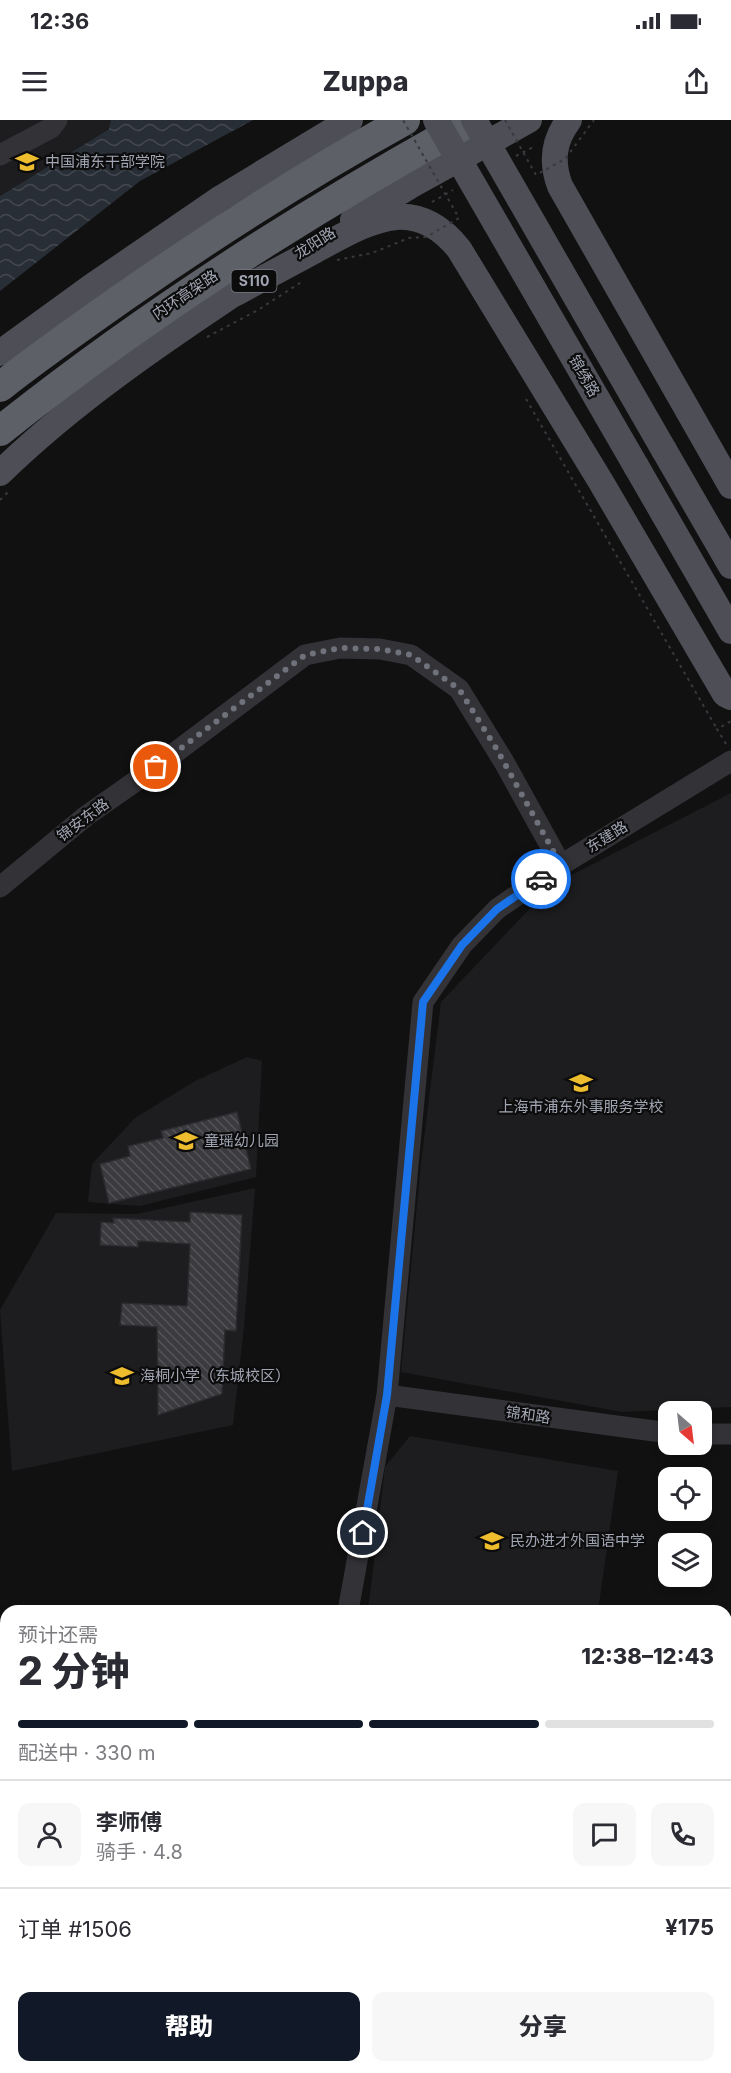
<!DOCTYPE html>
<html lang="zh">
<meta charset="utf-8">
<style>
body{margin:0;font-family:Inter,"Noto Sans SC",sans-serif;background:#f7f7f7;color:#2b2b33;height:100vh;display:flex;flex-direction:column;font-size:22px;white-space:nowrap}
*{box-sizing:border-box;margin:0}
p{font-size:20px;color:#7c7c81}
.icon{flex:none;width:33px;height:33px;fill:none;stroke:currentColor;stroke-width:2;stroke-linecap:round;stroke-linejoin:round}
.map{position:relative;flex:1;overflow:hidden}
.drawer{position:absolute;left:0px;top:1485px;width:732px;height:468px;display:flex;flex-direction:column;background:#fff;border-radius:18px 18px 0 0;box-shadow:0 3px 9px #0003}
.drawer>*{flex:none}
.needle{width:39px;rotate:152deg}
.tools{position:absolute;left:658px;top:1281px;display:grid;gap:12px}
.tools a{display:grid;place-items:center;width:54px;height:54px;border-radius:12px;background:#fff;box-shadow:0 3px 9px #0003;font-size:30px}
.pin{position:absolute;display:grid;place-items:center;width:51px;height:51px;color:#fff;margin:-26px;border:3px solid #fff;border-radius:50%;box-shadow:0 2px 6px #0007}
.courier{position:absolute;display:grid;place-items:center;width:60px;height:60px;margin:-30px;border:4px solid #1a73e8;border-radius:50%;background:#fff;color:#222;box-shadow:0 2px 8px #0007}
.overview em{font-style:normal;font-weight:800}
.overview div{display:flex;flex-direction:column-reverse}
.overview{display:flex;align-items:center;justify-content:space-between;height:102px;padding:0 18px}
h1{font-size:39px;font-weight:800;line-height:45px}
.bar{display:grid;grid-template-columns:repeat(4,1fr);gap:9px 6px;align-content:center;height:72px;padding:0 18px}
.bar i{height:8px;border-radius:4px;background:#e1e1e2}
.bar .selected{background:#111827}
.bar p{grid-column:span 4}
.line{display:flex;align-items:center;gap:15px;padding:0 18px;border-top:2px solid #e1e1e2}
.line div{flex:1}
.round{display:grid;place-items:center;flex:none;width:63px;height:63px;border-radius:12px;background:#f7f7f7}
.primary-button{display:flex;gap:12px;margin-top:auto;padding:12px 18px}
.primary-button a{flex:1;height:69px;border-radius:12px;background:#111827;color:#fff;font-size:24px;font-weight:800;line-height:69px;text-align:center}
.primary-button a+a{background:#f7f7f7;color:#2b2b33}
.status{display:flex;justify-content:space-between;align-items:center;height:42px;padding:0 30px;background:#fff;direction:ltr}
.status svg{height:16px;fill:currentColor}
header{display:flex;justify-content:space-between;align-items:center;height:78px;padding:0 18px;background:#fff;font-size:27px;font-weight:800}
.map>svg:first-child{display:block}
</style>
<div class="status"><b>12:36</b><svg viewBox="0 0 49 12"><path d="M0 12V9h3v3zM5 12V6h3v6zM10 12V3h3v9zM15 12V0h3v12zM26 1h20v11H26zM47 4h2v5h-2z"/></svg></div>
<header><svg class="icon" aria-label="menu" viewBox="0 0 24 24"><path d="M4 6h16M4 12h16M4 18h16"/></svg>Zuppa<svg class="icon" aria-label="share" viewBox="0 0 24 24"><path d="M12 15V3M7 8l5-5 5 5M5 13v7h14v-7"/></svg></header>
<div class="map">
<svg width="731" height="1953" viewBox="0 0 731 1953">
<defs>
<pattern id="water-waves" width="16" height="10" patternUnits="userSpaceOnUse" patternTransform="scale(1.5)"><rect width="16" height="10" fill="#282e36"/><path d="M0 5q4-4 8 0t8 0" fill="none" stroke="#444951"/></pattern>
<pattern id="building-back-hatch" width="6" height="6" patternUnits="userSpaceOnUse" patternTransform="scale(1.5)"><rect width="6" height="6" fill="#3b3b3f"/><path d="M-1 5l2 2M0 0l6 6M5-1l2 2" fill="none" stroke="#545458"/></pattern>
</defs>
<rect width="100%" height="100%" fill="#111112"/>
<g fill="#1d1d1f">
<polygon points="0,0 123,0 0,76"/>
<polygon points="731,673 731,1287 622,1292 401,1252 421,1043 441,882 552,765"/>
<polygon points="247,937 262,941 256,1057 140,1086 88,1082 92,1044 135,998 195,961"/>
<polygon points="255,1068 244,1207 233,1305 12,1351 0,1190 56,1093 137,1094"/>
<polygon points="410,1316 618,1351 598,1491 368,1491 385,1347"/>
</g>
<polygon fill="url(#water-waves)" points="111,0 253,0 140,61 0,171 0,76 109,9"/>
<g fill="url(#building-back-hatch)" stroke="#2b2b2e" stroke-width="1.5">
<polygon points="237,992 251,1049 109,1083 100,1044 130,1036 128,1026 163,1018 161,1011"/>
<polygon points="190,1092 242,1095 236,1211 225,1210 222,1274 158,1295 157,1207 120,1205 122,1183 187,1186 190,1124 138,1121 138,1127 100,1125 101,1102 114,1103 113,1098 190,1102"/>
</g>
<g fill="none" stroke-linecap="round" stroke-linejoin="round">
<g stroke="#38393e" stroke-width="2" stroke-dasharray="3 4.5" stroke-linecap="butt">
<polyline points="516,36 535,26"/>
<polyline points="432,82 453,70"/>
<polyline points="207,217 258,190 303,161"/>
<polyline points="526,279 717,609"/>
<polyline points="0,380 9,371"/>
<polyline points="726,624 717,609 731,601"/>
</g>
<g stroke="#323237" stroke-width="21">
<polyline points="0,35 51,8 57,0"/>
<polyline points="0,767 86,696 156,647 305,535 340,528 380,529 411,535 459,569 504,642 561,745"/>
<polyline points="387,1275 669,1313"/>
<polyline points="702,1314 731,1314"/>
<polyline points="348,1491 387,1275 423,882 462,825 497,789 561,745 731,641"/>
<polyline points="0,1579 6,1579"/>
<polyline points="0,1594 6,1598"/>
<polyline points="726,1874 731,1875"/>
<polyline points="221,1953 224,1947"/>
</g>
<g stroke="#4e4f56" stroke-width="26">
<path d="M569 0C553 21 551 42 560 66L731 366"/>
<polyline points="353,100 410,66 529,0"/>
<path d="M236 173C262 159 288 145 314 131 339 118 367 100 396 97 422 95 443 109 459 129L601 362 725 574 731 577"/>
<polyline points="0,233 91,167 221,78 350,0"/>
<polyline points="664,330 731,446"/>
<polyline points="636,346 731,511"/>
<path d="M0 353C75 280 163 221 250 163"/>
<polyline points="0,1918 6,1921"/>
<polyline points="50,1947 60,1953"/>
</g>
<g stroke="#5e6068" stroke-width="30">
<path d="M0 267C39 236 81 207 122 178 214 114 307 54 405 0"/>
<path d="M0 311C149 192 306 92 473 0"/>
</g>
<g stroke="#38393e" stroke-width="2" stroke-dasharray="3 4.5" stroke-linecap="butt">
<polyline points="505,0 536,55 565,39 594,0"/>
<polyline points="337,140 372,133 409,118 426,117 459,98 403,0"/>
</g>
<g stroke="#4e4f56" stroke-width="26">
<polyline points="436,0 636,346"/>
<polyline points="474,0 664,330"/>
</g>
</g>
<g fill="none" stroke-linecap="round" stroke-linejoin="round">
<polyline stroke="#6f727b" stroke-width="6" stroke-dasharray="0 10.8" points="156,647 305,535 340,528 380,529 411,535 459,569 496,628 561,745 541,759"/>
<polyline stroke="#1a73e8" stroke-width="8" points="363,1413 387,1275 423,882 462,825 497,789 541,759"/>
</g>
<defs>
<g id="university-bare" transform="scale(1.8)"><path d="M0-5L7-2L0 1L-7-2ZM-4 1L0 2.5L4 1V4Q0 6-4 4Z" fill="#eebd2d" stroke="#0c0c0d" stroke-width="2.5" paint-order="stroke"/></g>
<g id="school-bare" transform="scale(1.8)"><path d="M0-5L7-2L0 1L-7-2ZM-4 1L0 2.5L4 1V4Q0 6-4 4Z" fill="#eebd2d" stroke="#0c0c0d" stroke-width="2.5" paint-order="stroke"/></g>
</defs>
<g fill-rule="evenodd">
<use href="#university-bare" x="27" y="42"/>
<use href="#school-bare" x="581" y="963"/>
<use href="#school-bare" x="186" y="1021"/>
<use href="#school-bare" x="122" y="1256"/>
<use href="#school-bare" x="492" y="1421"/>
</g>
<g text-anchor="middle" stroke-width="4.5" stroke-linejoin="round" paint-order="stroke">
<rect fill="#0c0c0d" stroke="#757881" stroke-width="1.5" x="231.5" y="150" width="45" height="22" rx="4.5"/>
<g font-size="14" font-weight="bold" fill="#a2a6b3">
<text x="254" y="166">S110</text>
</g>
<g font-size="15" fill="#a2a6b3" stroke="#0c0c0d" text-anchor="start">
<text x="45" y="47">中国浦东干部学院</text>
<text x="581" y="992" text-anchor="middle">上海市浦东外事服务学校</text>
<text x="204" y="1026">童瑶幼儿园</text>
<text x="140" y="1261">海桐小学（东城校区）</text>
<text x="510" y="1426">民办进才外国语中学</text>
</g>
<g font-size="15" fill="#a2a6b3" stroke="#0c0c0d">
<text transform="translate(315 123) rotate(-32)" y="5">龙阳路</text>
<text transform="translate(185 175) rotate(-34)" y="5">内环高架路</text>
<text transform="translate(584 256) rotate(60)" y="5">锦绣路</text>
<text transform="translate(83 700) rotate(-37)" y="5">锦安东路</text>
<text transform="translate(607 717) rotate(-32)" y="5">东建路</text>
<text transform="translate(528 1295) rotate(8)" y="5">锦和路</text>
</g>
</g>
</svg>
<div class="tools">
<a><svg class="needle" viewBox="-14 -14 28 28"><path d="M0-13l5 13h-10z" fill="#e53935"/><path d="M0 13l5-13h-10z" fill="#7c7c81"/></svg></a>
<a><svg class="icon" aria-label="locate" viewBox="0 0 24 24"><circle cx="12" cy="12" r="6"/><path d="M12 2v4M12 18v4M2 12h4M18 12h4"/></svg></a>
<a><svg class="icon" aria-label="layers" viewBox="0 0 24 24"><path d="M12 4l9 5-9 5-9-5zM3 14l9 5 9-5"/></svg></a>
</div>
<div class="pin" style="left:156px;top:647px;background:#ea580c"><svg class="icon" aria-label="bag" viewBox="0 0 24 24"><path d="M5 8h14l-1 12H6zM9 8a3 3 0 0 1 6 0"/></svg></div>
<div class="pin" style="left:363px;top:1413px;background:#1f2937"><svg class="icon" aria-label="home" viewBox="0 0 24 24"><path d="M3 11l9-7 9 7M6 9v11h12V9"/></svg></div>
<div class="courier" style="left:541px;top:759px"><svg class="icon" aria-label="car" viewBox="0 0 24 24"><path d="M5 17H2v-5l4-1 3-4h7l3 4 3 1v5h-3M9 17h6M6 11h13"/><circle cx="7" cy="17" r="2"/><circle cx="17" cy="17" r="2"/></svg></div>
<section class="drawer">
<div class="overview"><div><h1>2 分钟</h1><p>预计还需</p></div><em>12:38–12:43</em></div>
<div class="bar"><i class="selected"></i><i class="selected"></i><i class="selected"></i><i></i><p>配送中 · 330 m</p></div>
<div class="line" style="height:108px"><a class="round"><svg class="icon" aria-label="person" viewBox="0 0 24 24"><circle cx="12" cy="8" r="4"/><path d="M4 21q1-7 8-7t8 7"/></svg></a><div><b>李师傅</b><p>骑手 · 4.8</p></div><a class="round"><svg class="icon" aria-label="chat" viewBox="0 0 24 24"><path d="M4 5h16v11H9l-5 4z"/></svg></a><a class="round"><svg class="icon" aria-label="phone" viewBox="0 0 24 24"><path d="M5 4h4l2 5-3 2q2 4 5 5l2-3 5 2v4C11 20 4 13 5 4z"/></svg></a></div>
<div class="line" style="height:78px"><div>订单 #1506</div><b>¥175</b></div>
<div class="primary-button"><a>帮助</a><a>分享</a></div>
</section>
</div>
